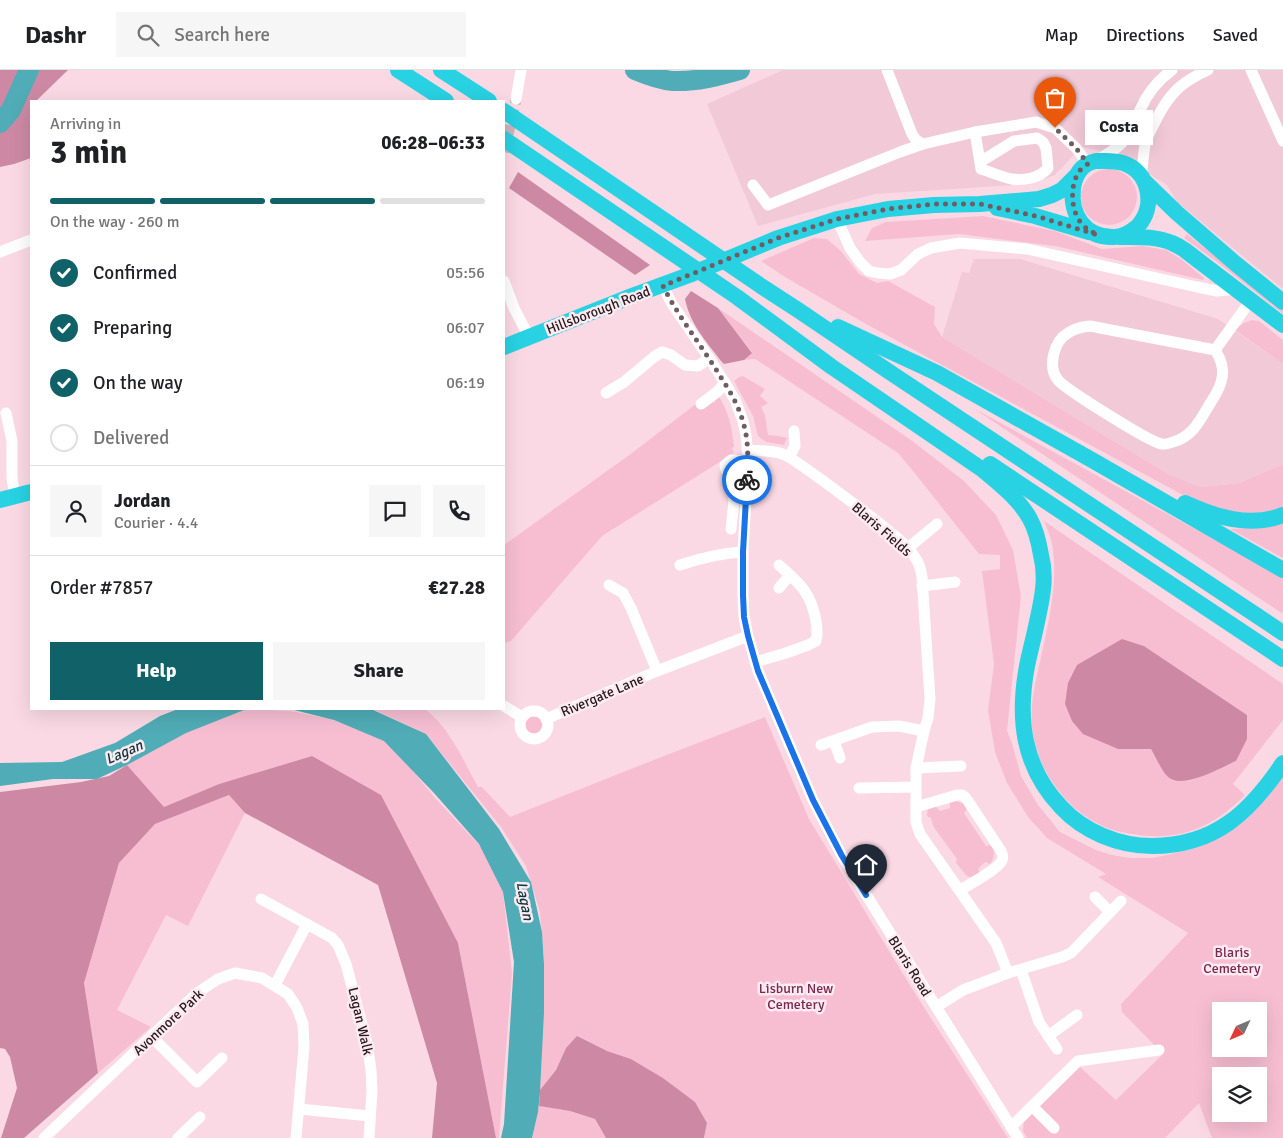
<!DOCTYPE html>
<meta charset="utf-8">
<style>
body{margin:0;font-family:Signika,sans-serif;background:#f6f6f6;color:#202124;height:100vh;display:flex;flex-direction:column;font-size:19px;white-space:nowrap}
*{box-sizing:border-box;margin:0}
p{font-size:16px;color:#757577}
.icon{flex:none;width:28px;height:28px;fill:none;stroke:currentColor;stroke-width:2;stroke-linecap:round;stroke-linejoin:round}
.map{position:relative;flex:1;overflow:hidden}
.drawer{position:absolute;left:30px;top:30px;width:475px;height:610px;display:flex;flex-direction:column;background:#fff;border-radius:0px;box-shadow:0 5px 20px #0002}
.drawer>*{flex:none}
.needle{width:32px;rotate:226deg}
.tools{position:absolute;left:1212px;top:932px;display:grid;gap:10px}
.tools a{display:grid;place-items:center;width:55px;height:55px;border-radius:0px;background:#fff;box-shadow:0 5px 20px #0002;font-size:25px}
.pin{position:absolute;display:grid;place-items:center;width:42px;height:42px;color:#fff;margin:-51px -21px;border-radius:50% 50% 50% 0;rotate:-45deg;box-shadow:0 0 5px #0007}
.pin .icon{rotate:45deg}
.courier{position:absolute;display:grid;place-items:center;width:50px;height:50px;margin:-25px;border:4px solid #1a73e8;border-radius:50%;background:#fff;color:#222;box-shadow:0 1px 6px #0007}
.bubble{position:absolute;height:35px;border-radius:0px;background:#fff;box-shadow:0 5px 20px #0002;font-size:16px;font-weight:700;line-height:35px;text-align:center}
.summary em{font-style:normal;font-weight:700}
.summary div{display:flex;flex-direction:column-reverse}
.summary{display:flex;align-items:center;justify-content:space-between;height:85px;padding:0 20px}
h1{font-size:32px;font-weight:700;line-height:38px}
.bar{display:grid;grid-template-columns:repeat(4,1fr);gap:8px 5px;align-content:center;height:60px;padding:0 20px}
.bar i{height:6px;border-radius:4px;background:#e0e0e0}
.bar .selected{background:#116169}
.bar p{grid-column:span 4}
.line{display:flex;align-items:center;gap:12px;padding:0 20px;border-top:1px solid #e0e0e0}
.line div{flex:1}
.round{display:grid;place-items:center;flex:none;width:52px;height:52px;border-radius:0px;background:#f6f6f6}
ol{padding:0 20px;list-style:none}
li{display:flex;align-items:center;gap:15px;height:55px}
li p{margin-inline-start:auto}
li .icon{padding:5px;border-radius:50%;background:#116169;color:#fff;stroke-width:4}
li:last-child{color:#757577}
li i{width:28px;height:28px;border:2px solid #e0e0e0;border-radius:50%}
.cta{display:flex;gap:10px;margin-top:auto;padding:10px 20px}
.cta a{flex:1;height:58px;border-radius:0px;background:#116169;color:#fff;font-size:20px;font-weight:700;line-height:58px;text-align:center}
.cta a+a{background:#f6f6f6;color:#202124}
header{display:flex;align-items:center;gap:30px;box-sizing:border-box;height:70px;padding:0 25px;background:#fff;border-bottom:1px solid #e0e0e0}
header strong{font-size:24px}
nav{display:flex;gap:28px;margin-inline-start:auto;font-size:18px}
.search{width:350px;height:45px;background:#f6f6f6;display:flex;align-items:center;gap:12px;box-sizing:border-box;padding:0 18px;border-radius:0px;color:#757577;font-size:19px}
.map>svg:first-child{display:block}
</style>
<header>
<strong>Dashr</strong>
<div class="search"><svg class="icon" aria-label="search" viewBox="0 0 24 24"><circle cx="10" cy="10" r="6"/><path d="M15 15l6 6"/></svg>Search here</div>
<nav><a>Map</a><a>Directions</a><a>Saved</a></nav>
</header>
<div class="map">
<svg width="1283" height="1068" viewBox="0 0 1283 1068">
<rect width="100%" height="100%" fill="#fad9e4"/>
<g fill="#f2c9d7">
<polygon points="783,0 1283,0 1283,219 1177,132 1167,115 1117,84 1081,77 1055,105 1030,114 875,124 758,156 707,34"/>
<polygon points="974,189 1020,189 1218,249 1283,294 1283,394 1239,413 1201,417 1170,405 942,267 962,202 969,203"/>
</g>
<g fill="#f7bed2" fill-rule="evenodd">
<circle cx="1109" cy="127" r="28"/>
<polygon points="983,146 1055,161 1102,179 1143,176 1166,180 1181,189 1204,208 1203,210 1055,176 959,164 865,171 872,158 886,152"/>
<polygon points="1187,164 1283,240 1283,244 1217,192 1184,168"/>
<polygon points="814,168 827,169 841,181 859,204 877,213 888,211 935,237 934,254 942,267 1170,405 1201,417 1239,413 1283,394 1283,439 1253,446 1224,442 1196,432 866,254 785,207 761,191"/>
<path d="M718 238 911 370 964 411 996 445 1013 480 1021 526 1007 661 1012 673 1021 706 1038 735 1060 762 1096 780 1112 785 1130 788H1153L1197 778 1239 755 1269 725 1283 706V1068H1212L1199 1033 1165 1068H1027L1023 1061 1024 1051 1079 996 1116 1030 1163 984 1122 942 1121 934 1188 863 1098 807 1106 804 1047 768 1028 747 1007 713 995 682 988 640 994 594 982 501 1000 499V485L979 484 913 401 898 383 766 296 755 289 743 290 752 282ZM1221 941H1259V979H1221ZM1221 1006H1259V1044H1221Z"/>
<polygon points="1252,250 1259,251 1283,270 1283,294 1235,260 1244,253"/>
<polygon points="743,306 765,319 760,326 768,333 761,337 765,345 768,365 778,366 787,368 784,375 766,372 758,366 753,346 734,311 739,307"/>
<path d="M718 325C729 342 732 357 734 377L732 378 734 383 602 466 511 571 504 573V475L632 383 705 327 715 333 714 329Z"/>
<polygon points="973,338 1283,507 1283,544"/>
<path d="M1044 451 1283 614V650L1233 714 1245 725C1238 732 1230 739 1222 745 1189 768 1159 770 1121 762 1097 757 1073 740 1059 721 1046 705 1036 685 1033 663 1029 641 1034 618 1039 596 1047 558 1058 519 1053 480 1052 470 1048 460 1044 451ZM1122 569 1144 576 1247 645 1236 691 1189 711 1167 706 1151 679H1138Z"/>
<polygon points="1283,453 1283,488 1230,459 1266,457"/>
<polygon points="246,639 290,641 330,649 388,670 435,728 483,779 503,822 512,903 499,1068 496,1068 458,873 312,686 219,714 164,737 127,695 193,658"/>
<path d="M373 639H425C450 658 463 690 478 717H482L510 747 651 691 765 647 809 749 911 917 1008 1068H704L707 1053 695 1032 663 1008 631 989 607 981 566 978 556 1000 540 1020 544 943V887L540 842 526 796 501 757 426 664Z"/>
<circle cx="533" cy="655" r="9"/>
<polygon points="229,725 245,743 188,856 166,845 117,940 151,957 98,1003 84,913 119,793 155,754"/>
<path d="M956 731 964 734 968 738 964 743 986 776 993 775C994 783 995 787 990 794L985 792 978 799 980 803 971 807 967 806 956 793 957 789 933 756 931 748 927 746 928 738 935 736 940 741 950 738V732Z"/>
<polygon points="539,1036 570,1041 595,1049 606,1068 532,1068"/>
</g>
<g fill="#cd89a3">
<polygon points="0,0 68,0 36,31 31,31 31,88 14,94 0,97"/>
<polygon points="518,102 650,195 635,205 509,118"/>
<path d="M691 221 718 238 752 283 744 290 724 294 721 291C706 271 690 254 685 229Z"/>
<path d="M1122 569 1144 576 1247 645V669L1236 691C1220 698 1181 721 1167 706 1162 701 1155 686 1151 679H1118L1083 664 1072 651 1065 634 1068 613 1077 595Z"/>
<polygon points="312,686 381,725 458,873 496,1068 432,1068 437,1013 378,815 245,743 229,725 155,754 119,793 84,913 98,1003 24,1068 1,1068 17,1018 10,987 5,979 0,978 0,722 81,712 109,706 127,695 164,737 219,714"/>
<polygon points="577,966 607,981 631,989 663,1008 695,1032 707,1053 704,1068 606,1068 595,1049 570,1041 539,1036 540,1020 556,1000 566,978"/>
</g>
<g fill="#50acb6">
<polygon points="178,639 257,639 244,640 186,663 127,695 97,709 53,709 0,716 0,693 62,692 115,673 160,646"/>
<polygon points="290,639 371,639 426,664 499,759 531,812 542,862 544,894 544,943 540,1022 538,1042 532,1068 501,1068 504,1054 514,892 503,822 479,774 434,723 384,671 334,650"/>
</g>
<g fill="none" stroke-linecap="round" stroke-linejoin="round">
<g stroke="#50acb6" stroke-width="20">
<path d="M635 0C647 5 660 10 673 11 696 12 719 6 740 0"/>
<polyline points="0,53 11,40 29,0"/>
</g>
<polyline stroke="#cfb3bc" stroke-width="11" stroke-dasharray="11 5.5" stroke-linecap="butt" points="504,82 516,29"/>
<g stroke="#fff" stroke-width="11">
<polyline points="887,0 912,64 916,70 923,74 975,62 1036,52 1055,58 1076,78 1088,94"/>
<polyline points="1251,0 1283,71"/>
<polyline points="516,29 521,0"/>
<path d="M975 62 981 99C991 102 1002 107 1012 109 1024 111 1040 108 1048 98L1046 78 1043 72 1037 68 1014 71 980 92"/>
<path d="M1097 90C1109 83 1121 77 1128 65 1133 57 1136 48 1140 40 1147 24 1158 10 1172 0"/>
<path d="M1141 106C1143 96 1143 86 1145 75 1147 66 1152 58 1156 50 1169 24 1181 12 1208 0"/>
<polyline points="753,115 768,135 900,82 923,74"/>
<polyline points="837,149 850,178 860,192 869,201 878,203 890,204 901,200 918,184 931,178 960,173 1027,179 1197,217 1217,221 1236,219"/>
<polyline points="0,182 31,170"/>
<polyline points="504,211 514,238 529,267"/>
<polyline points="663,216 672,234 709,288 725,313 735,330 743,351 746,365 748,391 743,482 743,525 744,547 748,566 758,601 813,730 842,786 1018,1068"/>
<path d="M1090 256 1215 280C1228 299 1223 314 1211 332 1201 348 1193 367 1173 372 1170 373 1165 375 1162 374 1151 373 1065 319 1058 310 1047 297 1054 271 1068 263 1075 258 1082 257 1090 256Z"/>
<polyline points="1215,280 1251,230"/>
<polyline points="606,323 624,312 654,287 662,282 671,285 685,295 698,296 709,288"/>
<polyline points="701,334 717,322 725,313"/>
<polyline points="6,343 12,371 12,408 15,427"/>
<path d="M748 380C762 381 777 380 789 387 818 406 846 428 874 449 888 461 906 472 916 489 920 494 921 501 922 507L930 629 928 648 924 661 916 698V737"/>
<polyline points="789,387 795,376 794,361"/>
<path d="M731 459C732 446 735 431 734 418 734 409 725 404 725 395L731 390 748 391"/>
<polyline points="908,478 937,454"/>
<path d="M680 495C701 488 721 483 743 482"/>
<polyline points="609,515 623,523 631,538 657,601"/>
<polyline points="922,516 955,512"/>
<polyline points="779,518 790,505"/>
<path d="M755 592 786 583 808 575 816 571C818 563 817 558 816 551 811 522 799 513 779 495"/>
<polyline points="504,636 522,647"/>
<circle cx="534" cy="655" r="14"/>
<polyline points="546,649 657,601 748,566"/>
<polyline points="834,671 840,688"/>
<polyline points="821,675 872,657 899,656 924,661"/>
<polyline points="916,698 961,696"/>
<polyline points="859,718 915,717"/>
<path d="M960 820C969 815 996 800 1001 792 1004 788 1003 785 1001 781L966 728 962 725H957L916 737V752L920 764 996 873 1008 903"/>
<polyline points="1095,827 1110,842"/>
<polyline points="261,829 323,863 332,868 338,875 346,894 367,973 371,1000 372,1021 369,1068"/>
<polyline points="1021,900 1039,952 1057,979"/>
<polyline points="275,915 307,854"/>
<polyline points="936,937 963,920 979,914 1008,903 1062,887 1071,883 1121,831"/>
<polyline points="1048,966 1077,945"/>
<polyline points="152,967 197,1012 222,988"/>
<polyline points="1032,1036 1054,1058"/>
<polyline points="299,1039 370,1046"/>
<polyline points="1011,1057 1078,991 1159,980"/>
<polyline points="44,1068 197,923 218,909 235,903 262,908 288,924 297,938 303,954 304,977 296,1068"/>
<polyline points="178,1068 200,1047"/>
</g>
<g stroke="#28d2e2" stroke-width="16">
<polyline points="398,0 446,31"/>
<polyline points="441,0 489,31"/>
<polyline points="504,41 761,216 798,240 891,303 1283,563"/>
<path d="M504 69 737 227 832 297 983 400C1000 414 1019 429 1030 449 1036 460 1039 473 1041 485 1047 508 1042 529 1037 552 1034 567 1030 581 1027 596 1017 649 1023 697 1061 737 1084 762 1119 776 1152 776 1215 776 1250 742 1283 693"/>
<path d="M1096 91C1105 91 1114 90 1123 93 1150 102 1156 136 1138 156 1131 162 1123 167 1114 167 1085 168 1070 145 1073 118 1074 111 1077 103 1082 98 1086 94 1091 92 1096 91Z"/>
<polyline points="1145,112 1177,143 1236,194 1283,232"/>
<polyline points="997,138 1035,146 1089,162"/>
<path d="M1120 167C1137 167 1156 166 1172 173 1177 175 1182 178 1186 181L1283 255"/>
<polyline points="838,257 937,303 1092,390 1283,500"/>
<polyline points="504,277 632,226 689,205 778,168 837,149 888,139 934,135 980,134 1039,129 1052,125 1062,120 1077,105"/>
<polyline points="990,394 1283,589"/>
<polyline points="0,430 31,422"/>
<path d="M1185 433C1215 447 1250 458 1283 445"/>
</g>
</g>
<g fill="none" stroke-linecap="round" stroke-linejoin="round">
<path stroke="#705d63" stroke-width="5" stroke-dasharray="0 9" d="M747 410C748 390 749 371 743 352 738 333 727 317 717 301 699 272 678 246 663 216L778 168 837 149 888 139 934 134H980L1036 146 1098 165C1092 162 1086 159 1082 154 1071 142 1070 119 1077 105 1079 100 1084 96 1088 94L1076 78 1055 58"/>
<polyline stroke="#1a73e8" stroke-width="6" points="747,410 743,482 743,525 744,547 748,566 758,601 813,730 842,786 866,825"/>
</g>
<g text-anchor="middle" stroke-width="5" stroke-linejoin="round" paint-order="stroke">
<g font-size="14" fill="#251a1e" stroke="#feeaf1">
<text transform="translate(598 240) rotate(-21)" y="5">Hillsborough Road</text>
<text transform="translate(882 459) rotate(41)" y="5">Blaris Fields</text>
<text transform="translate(602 625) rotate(-23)" y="5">Rivergate Lane</text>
<text transform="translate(910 896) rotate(58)" y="5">Blaris Road</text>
<text transform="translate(361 951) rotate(77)" y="5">Lagan Walk</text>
<text transform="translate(168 952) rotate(-43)" y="5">Avonmore Park</text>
</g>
<g font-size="14" fill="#7a2a4e" stroke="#feeaf1">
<text x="1232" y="887">Blaris<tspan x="1232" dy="16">Cemetery</tspan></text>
<text x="796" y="923">Lisburn New<tspan x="796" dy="16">Cemetery</tspan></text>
</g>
<g font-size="15" font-style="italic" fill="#0b383c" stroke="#feeaf1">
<text transform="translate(124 682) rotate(-24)" y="5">Lagan</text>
<text transform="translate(525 831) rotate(79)" y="5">Lagan</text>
</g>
</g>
</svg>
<div class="tools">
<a><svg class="needle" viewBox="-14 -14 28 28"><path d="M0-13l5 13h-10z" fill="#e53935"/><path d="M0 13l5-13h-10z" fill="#757577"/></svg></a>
<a><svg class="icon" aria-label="layers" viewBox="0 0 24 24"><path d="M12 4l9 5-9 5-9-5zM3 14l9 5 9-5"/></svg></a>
</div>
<div class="pin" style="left:1055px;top:58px;background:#ea580c"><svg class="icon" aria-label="bag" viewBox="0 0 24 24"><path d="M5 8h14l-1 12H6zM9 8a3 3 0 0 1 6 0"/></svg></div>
<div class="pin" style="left:866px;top:825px;background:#1f2937"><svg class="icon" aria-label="home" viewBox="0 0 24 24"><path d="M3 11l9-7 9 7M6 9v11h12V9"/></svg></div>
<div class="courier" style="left:747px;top:410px"><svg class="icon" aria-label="bike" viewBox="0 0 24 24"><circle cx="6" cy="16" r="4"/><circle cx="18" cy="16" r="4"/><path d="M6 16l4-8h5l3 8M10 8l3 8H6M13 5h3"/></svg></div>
<div class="bubble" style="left:1085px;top:40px;width:68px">Costa</div>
<section class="drawer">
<div class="summary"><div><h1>3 min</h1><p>Arriving in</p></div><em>06:28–06:33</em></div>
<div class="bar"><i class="selected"></i><i class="selected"></i><i class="selected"></i><i></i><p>On the way · 260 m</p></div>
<ol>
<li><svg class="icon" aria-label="check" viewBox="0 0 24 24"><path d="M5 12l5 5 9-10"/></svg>Confirmed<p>05:56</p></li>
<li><svg class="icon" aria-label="check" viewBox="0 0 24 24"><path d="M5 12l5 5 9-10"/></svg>Preparing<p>06:07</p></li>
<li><svg class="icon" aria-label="check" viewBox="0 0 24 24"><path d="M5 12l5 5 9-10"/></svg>On the way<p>06:19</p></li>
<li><i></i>Delivered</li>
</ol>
<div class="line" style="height:90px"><a class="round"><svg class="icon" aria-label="person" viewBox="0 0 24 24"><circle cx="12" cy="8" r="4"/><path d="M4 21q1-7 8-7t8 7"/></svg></a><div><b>Jordan</b><p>Courier · 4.4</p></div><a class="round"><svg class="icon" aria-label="chat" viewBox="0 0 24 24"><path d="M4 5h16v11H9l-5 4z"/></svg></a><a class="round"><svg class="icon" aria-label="phone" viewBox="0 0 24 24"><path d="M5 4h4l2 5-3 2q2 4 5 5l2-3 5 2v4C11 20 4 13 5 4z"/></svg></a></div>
<div class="line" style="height:65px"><div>Order #7857</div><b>€27.28</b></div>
<div class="cta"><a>Help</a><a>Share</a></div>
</section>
</div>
